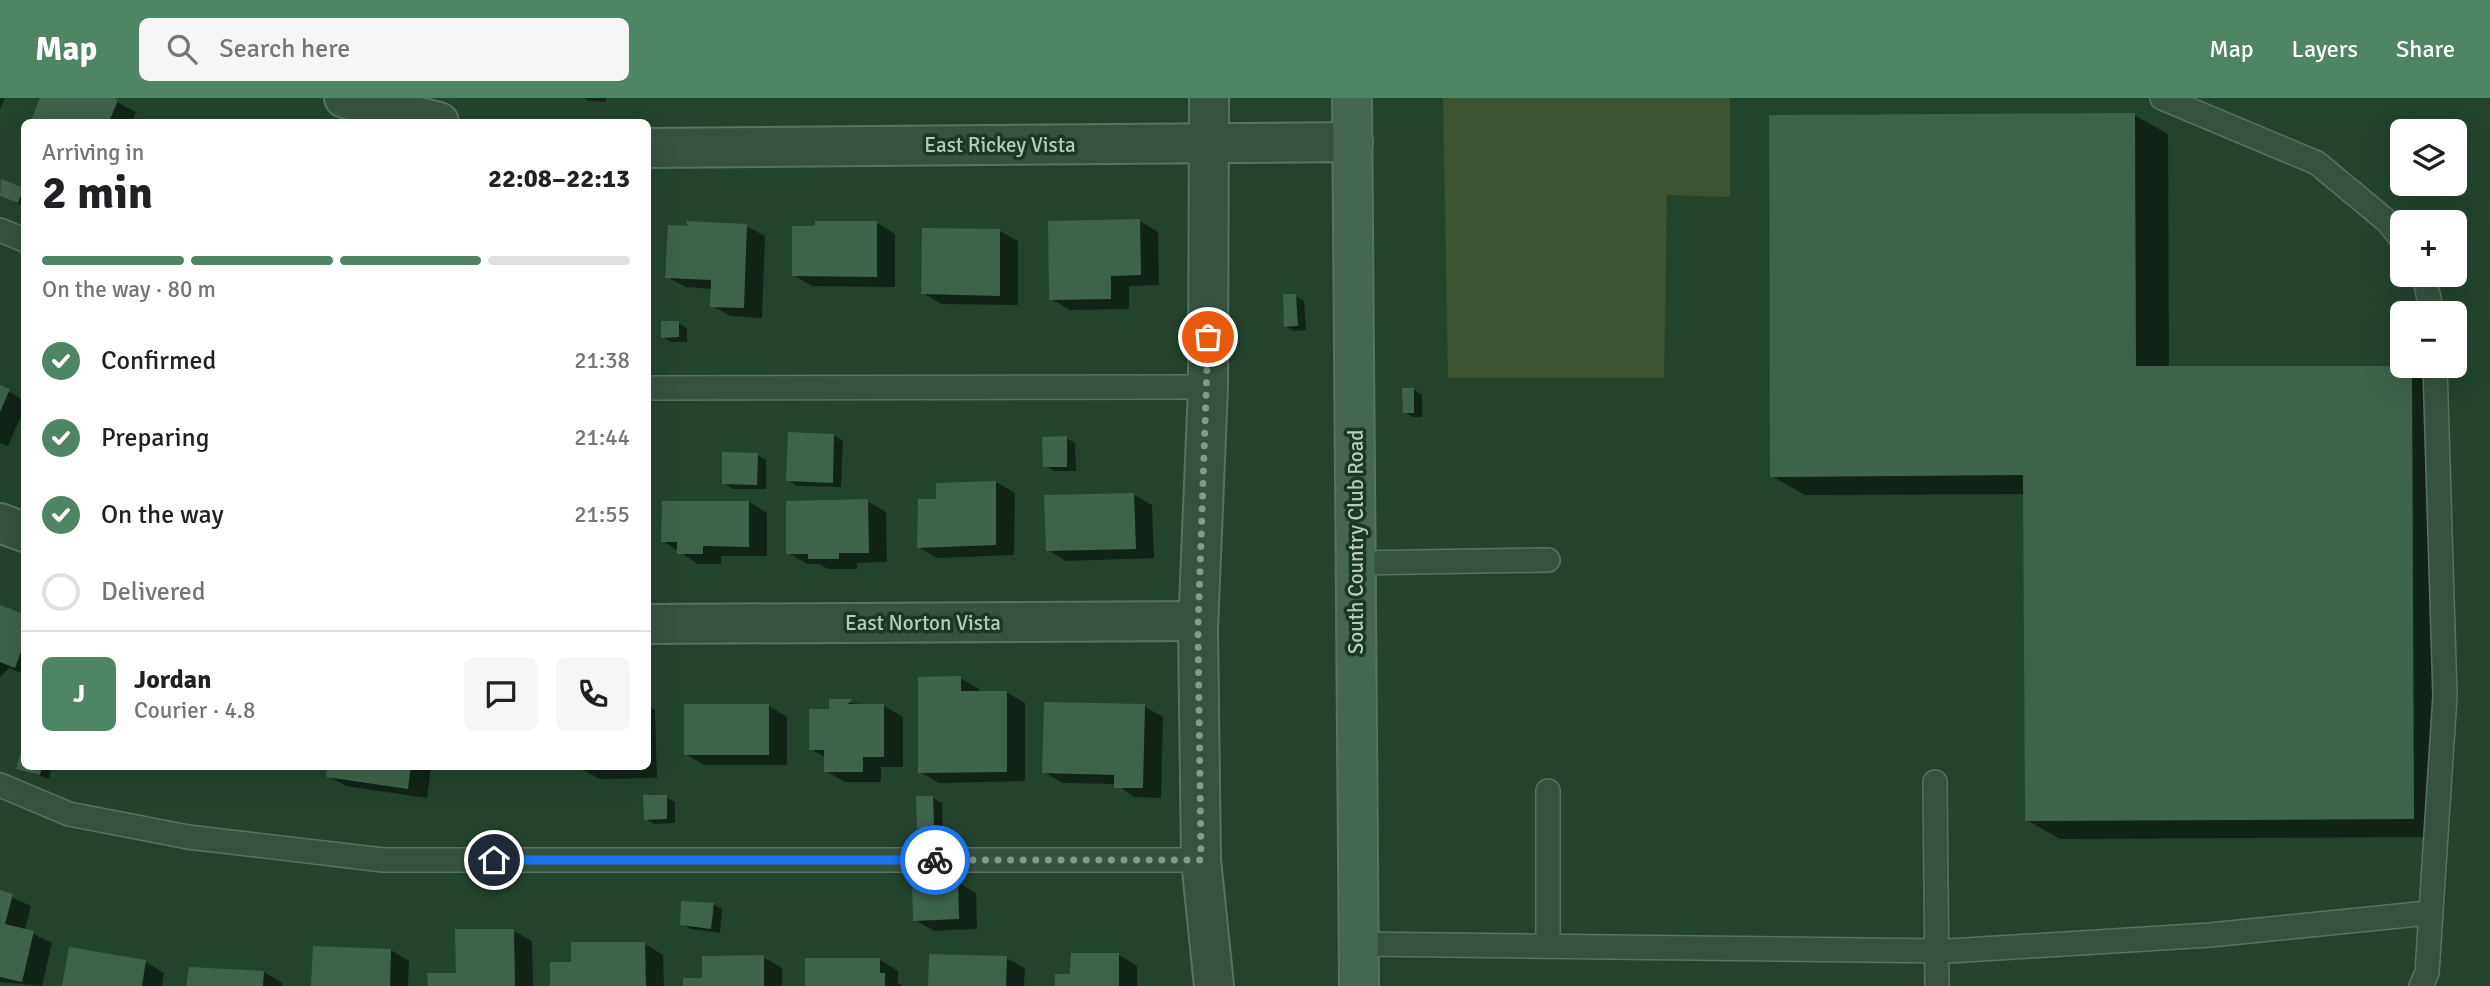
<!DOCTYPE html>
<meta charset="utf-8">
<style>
body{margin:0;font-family:Signika,sans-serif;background:#f6f6f6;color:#202124;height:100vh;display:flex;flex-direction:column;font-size:26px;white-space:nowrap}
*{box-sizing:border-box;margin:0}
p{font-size:23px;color:#757577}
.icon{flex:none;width:38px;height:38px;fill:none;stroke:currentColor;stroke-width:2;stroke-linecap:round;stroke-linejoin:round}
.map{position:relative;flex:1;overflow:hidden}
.details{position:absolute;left:21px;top:21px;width:630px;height:651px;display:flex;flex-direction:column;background:#fff;border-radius:10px;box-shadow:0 7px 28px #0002}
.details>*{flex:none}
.controls{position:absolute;left:2390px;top:21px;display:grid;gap:14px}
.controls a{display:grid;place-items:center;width:77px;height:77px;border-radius:10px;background:#fff;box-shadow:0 7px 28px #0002;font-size:35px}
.pin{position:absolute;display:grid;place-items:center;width:60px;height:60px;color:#fff;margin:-30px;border:4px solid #fff;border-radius:50%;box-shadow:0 2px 7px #0007}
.courier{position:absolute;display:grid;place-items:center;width:70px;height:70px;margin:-35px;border:5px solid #1a73e8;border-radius:50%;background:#fff;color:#222;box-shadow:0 2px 9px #0007}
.headline em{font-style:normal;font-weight:700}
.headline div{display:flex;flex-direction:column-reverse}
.headline{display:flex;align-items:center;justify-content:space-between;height:119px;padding:0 21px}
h1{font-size:46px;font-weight:700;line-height:52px}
.bar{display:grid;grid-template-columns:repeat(4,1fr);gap:10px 7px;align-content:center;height:84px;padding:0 21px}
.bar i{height:9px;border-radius:5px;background:#e0e0e0}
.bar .on{background:#4e8564}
.bar p{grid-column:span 4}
.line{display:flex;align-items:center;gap:18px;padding:0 21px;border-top:2px solid #e0e0e0}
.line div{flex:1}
.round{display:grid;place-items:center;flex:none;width:74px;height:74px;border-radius:10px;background:#f6f6f6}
ol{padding:0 21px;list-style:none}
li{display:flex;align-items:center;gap:21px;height:77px}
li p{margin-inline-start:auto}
li .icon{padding:7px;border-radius:50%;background:#4e8564;color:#fff;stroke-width:4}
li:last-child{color:#757577}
li i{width:38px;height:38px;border:4px solid #e0e0e0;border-radius:50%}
header{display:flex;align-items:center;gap:42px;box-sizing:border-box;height:98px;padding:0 35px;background:#4e8564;color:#fff}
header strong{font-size:33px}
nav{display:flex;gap:38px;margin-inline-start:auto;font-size:24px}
.search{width:490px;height:63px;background:#f6f6f6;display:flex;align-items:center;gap:18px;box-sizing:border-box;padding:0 24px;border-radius:10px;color:#757577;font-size:26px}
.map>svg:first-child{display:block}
</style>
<header>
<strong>Map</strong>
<div class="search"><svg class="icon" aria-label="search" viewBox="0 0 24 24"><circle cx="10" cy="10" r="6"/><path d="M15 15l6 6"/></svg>Search here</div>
<nav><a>Map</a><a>Layers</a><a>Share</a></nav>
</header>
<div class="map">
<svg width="2490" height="888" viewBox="0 0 2490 888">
<rect width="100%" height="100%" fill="#23432d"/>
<polygon fill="#3c5230" points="1443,0 1730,0 1730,99 1667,97 1664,280 1448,280"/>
<g fill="#0007">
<polygon points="0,0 5,0 0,11"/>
<polygon points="42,0 109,0 136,14 132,24 39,24 33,21"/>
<polygon points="583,0 606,0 606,4 588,3"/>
<polygon points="2134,17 2168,36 2169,270 2411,269 2444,288 2447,739 2060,741 2027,722 2025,396 1805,397 1772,378"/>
<polygon points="2,84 24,93 24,108 0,97"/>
<polygon points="1140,123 1158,134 1159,187 1129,188 1129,211 1070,212 1051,201"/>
<polygon points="877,125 895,136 895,189 812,188 793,177"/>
<polygon points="746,128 765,138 762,220 731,218 712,208 713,191 686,189 667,179"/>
<polygon points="1000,133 1018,143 1018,207 941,206 923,195"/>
<polygon points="1295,198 1304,203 1306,232 1294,233 1285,228"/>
<polygon points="678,225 687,230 687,244 671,244 662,239"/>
<polygon points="0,289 24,302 24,311 8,348 0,345"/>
<polygon points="1413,291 1422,297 1422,319 1413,319 1404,314"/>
<polygon points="834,337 843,343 841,389 797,388 788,382"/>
<polygon points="1066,340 1075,345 1076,373 1054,373 1045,368"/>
<polygon points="757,357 766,362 766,391 733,391 723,385"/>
<polygon points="996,384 1015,395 1014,457 937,460 918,449"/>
<polygon points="1134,397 1152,407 1154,460 1066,463 1048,452"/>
<polygon points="867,403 886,414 887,464 857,465 857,471 828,471 819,466 807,466 788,455"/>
<polygon points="749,404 767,415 767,458 721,458 721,466 698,466 663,443"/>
<polygon points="0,508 24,518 24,576 9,570 0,579"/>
<polygon points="960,580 979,591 979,594 1006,594 1025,605 1025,683 939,685 920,674"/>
<polygon points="831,603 884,608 903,619 903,669 881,669 881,684 845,684 826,673 826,660 811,651 831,612"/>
<polygon points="648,607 655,612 657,680 600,681 581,671 648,668"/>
<polygon points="769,608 787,619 787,667 704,667 685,656"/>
<polygon points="1144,608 1163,619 1161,700 1134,699 1116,686 1063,685 1044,674"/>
<polygon points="24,645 24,668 52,668 49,681 18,670"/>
<polygon points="322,668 431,668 427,700 346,688 328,678 329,670"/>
<polygon points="476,668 528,668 528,671"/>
<polygon points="666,699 675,704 675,725 654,726 645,721"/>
<polygon points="933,700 942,705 943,734 927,735 918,730"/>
<polygon points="957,784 976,795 977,831 934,833 915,822"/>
<polygon points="0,794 31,808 25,832 52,845 42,888 0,884"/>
<polygon points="713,806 722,811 720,835 691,831 682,826"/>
<polygon points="514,833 532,843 533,888 429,888 458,876"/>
<polygon points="645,846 663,857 664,888 552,888 573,866"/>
<polygon points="391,852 409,863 408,888 313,888"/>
<polygon points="1119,857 1137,868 1137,888 1056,888"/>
<polygon points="763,859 782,870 782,888 685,888"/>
<polygon points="1006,860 1025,870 1024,888 930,888"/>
<polygon points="880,862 898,873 898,885 903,888 807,888"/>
<polygon points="146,864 164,875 162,888 64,888"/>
<polygon points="264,874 282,885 282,888 187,888"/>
</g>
<g fill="#3f624b">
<polygon points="40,0 114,0 118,2 109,24 38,24 31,22"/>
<polygon points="2135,15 2136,268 2412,268 2414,721 2025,723 2023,377 1770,379 1769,17"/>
<polygon points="1,81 24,90 18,105 0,98"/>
<polygon points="1140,121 1141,177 1111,178 1111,201 1049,202 1048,123"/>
<polygon points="686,123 747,126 744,210 710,209 711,182 665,180 668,127 688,128"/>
<polygon points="815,123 877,123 877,179 792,178 792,128 815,128"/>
<polygon points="922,130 1000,131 1000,198 921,196"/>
<polygon points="1283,196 1296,196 1298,228 1284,229"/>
<polygon points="661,223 679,223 679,239 661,240"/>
<polygon points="0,287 10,291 0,314"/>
<polygon points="1402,290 1414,290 1414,315 1403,315"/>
<polygon points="788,334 834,336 833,385 786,383"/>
<polygon points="1067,338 1067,369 1043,369 1042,339"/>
<polygon points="722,354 758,355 757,387 722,386"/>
<polygon points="996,383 996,447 917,450 918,401 936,401 936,385"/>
<polygon points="1134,395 1136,451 1046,453 1044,397"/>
<polygon points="868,401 869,455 839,455 839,461 808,461 808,456 786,456 786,403"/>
<polygon points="662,403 749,403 749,449 703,448 703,456 677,456 677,444 661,444"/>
<polygon points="0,507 24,516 24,545 15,570 0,564"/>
<polygon points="961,578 961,593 1007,593 1007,674 918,675 918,579"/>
<polygon points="829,601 852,601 848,606 884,606 884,659 863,659 863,674 824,674 824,652 809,652 809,611 829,611"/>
<polygon points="1044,604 1145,606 1143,690 1114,690 1114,677 1042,675"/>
<rect x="684" y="606" width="85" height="51"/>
<polygon points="24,642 24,668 42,668 40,677 16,671"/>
<polygon points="327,668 411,668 408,691 326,679"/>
<polygon points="580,668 616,668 616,671 580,672"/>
<polygon points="643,697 667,697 667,721 644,722"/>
<polygon points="916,698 933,698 934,730 917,731"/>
<polygon points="958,782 959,821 913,823 912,784"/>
<polygon points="0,792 13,796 5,826 34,833 22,884 0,879"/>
<polygon points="681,803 714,805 711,831 680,827"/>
<polygon points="455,831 514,831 515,888 428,888 427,875 456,875"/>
<polygon points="571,844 645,844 646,888 550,888 550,864 571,864"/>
<polygon points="313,848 391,851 390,888 311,888"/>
<polygon points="69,849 146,862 142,888 62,888"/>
<polygon points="1071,855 1119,855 1119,888 1055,888 1055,876 1070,876"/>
<polygon points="929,856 1007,858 1006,888 928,888"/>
<polygon points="764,857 764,888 683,888 683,880 702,880 702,858"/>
<polygon points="805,860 880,860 880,875 885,875 885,888 805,888"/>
<polygon points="189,869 264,873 263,888 186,888"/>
</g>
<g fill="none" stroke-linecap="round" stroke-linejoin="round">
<g stroke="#597261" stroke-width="26">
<g id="lane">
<polyline points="2162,0 2317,65 2388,124 2403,143"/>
<polyline points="0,132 24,142"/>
<polyline points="2424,177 2432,215"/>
<polyline points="648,290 1208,289"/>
<polyline points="1356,465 1548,462"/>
<polyline points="1935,684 1937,888"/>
<polyline points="0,687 69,716 188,739 383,762 1201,762"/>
<polyline points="1548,693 1548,848"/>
<polyline points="1358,846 1949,853 2210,837 2428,815"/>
<polyline points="2421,888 2427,875 2445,598 2435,268"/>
</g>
</g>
<g stroke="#597261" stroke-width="42">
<g id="street">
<polyline points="344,0 439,24"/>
<polyline points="1209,0 1208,289 1198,531 1201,762 1214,888"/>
<polyline points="648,50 1353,44"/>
<polyline points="0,425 24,434"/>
<polyline points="648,526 1198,523"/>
</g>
</g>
<g stroke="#597261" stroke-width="42">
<polyline id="secondary" points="1352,0 1359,888"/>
</g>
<use href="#lane" stroke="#385241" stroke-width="23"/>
<use href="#street" stroke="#385241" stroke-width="38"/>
<use href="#secondary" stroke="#456651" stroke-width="38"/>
</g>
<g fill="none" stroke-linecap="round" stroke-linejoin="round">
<polyline stroke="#829c8b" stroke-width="7" stroke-dasharray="0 12.6" points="935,762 1201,762 1198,531 1208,239"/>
<polyline stroke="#1a73e8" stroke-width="9" points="494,762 935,762"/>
</g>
<g text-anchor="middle" stroke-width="7" stroke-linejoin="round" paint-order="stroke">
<g font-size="21" fill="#b5ccbd" stroke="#1c3825">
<text x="1000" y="54">East Rickey Vista</text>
<text transform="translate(1356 444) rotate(-90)" y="7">South Country Club Road</text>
<text x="923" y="532">East Norton Vista</text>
</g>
</g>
</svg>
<div class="controls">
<a><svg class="icon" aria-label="layers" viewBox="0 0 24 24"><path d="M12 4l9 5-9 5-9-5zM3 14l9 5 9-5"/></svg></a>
<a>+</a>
<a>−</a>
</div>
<div class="pin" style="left:1208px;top:239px;background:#ea580c"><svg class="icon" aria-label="bag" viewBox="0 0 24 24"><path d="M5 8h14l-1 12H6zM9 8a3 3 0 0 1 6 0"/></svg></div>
<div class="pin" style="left:494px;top:762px;background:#1f2937"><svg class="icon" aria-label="home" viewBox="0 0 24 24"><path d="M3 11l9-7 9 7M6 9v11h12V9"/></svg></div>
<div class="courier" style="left:935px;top:762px"><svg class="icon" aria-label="bike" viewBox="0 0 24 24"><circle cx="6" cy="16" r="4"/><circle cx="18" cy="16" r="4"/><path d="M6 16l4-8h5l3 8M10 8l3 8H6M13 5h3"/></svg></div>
<section class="details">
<div class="headline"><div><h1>2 min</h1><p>Arriving in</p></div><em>22:08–22:13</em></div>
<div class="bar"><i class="on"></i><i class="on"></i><i class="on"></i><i></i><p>On the way · 80 m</p></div>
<ol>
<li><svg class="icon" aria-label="check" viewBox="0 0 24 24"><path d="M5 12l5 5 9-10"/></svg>Confirmed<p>21:38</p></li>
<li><svg class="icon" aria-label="check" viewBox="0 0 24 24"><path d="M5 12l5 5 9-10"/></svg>Preparing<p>21:44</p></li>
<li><svg class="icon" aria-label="check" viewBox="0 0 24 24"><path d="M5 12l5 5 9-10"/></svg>On the way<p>21:55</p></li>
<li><i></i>Delivered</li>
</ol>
<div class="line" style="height:126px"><b class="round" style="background:#4e8564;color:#fff">J</b><div><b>Jordan</b><p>Courier · 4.8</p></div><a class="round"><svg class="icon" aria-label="chat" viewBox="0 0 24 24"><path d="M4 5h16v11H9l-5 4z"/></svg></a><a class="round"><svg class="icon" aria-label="phone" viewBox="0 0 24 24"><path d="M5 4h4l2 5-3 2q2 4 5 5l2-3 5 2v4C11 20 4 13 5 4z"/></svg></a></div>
</section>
</div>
